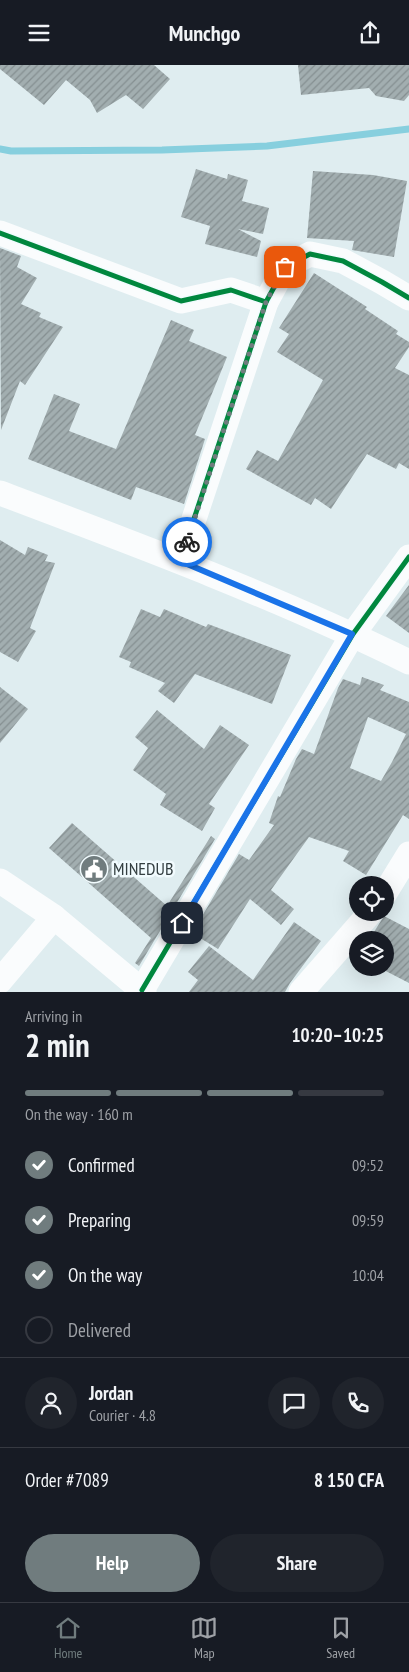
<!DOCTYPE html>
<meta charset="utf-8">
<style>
body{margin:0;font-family:"PT Sans Narrow",sans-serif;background:#20242c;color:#f1f3f6;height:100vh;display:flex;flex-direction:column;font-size:19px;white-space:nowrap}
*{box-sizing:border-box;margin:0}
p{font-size:16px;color:#9ea1a6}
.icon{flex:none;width:28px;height:28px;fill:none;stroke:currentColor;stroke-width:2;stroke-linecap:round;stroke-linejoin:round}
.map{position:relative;height:927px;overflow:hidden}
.drawer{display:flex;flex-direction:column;background:#171b24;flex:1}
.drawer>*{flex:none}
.fabs{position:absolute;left:349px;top:811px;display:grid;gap:10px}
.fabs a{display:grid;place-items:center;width:45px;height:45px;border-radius:50%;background:#171b24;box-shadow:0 5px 20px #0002;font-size:25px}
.pin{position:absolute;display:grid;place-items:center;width:42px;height:42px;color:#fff;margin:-21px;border-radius:10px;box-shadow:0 2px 8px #0006}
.courier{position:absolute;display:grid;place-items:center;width:50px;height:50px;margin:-25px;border:4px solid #1a73e8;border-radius:50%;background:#fff;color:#222;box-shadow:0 1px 6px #0007}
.summary em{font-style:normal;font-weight:700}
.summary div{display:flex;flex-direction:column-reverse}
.summary{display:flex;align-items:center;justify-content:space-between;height:85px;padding:0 25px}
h1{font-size:32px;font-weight:700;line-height:38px}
.bar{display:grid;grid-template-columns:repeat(4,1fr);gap:8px 5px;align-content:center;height:60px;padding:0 25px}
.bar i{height:6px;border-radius:4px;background:#363941}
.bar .selected{background:#707c7e}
.bar p{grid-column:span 4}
.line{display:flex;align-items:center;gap:12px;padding:0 25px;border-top:1px solid #363941}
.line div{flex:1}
.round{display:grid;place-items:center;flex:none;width:52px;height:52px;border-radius:26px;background:#20242c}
ol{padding:0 25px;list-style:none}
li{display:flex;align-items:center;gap:15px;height:55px}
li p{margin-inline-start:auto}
li .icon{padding:5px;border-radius:50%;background:#707c7e;color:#fff;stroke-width:4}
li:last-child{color:#9ea1a6}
li i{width:28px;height:28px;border:2px solid #363941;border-radius:50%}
.button{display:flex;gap:10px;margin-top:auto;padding:10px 25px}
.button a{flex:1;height:58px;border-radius:30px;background:#707c7e;color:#fff;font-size:20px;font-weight:700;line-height:58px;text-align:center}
.button a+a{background:#20242c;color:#f1f3f6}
header{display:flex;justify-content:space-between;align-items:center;height:65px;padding:0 25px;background:#171b24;font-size:22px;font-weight:700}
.tabs{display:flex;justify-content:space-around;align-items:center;height:70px;border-top:1px solid #363941;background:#171b24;font-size:14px;color:#9ea1a6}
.tabs a{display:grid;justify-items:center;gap:2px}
.tabs .selected{color:#707c7e}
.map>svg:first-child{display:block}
</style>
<header><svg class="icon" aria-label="menu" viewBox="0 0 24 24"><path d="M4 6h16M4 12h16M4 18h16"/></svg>Munchgo<svg class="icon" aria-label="share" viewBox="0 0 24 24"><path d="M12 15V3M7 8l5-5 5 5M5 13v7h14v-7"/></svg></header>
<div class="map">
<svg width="409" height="927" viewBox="0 0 409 927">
<defs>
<pattern id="building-hatch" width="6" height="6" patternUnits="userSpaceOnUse" patternTransform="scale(1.25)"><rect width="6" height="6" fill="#a2aeb0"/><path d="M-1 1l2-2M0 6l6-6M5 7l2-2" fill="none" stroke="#858f91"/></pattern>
</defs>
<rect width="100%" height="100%" fill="#dfedf0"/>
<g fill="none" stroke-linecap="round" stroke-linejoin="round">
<polyline stroke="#87cfde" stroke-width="7" points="0,84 11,86 162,85 267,81 409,64"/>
</g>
<g fill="url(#building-hatch)" fill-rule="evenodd">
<polygon points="0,0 154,0 170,14 143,44 126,30 97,48 90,35 66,15 44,40 0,4"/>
<polygon points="298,0 409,0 409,30 404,36 376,31 369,23 301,30"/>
<polygon points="196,104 227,114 228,109 248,115 242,136 269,143 263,169 238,164 261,176 257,192 205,179 210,161 181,152"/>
<polygon points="313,106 373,110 407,116 394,192 352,185 354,176 307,173"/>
<polygon points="0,183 21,191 17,202 37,213 21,239 41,248 39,252 63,262 25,320 20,316 1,365"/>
<polygon points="314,208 367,242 365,244 398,266 396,269 409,277 409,282 395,303 409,310 409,404 399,398 396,404 367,389 331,444 315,433 311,440 246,404 257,385 278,396 323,315 277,287 289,269 279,263"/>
<polygon points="171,255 194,265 189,276 227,292 195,370 205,374 184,439 136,422 131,435 28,394 54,329 80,339 69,366 116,384"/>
<polygon points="0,475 25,490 28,482 48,490 45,496 55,498 30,563 36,566 18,597 0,587"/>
<polygon points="409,520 409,568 386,551"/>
<polygon points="141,544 160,552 164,544 206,562 208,559 291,590 272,639 195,609 174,638 158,626 165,618 129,602 131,597 119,592"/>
<path d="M362 612 384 620 380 625 409 637V754L403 750 366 810 343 796 349 786 309 772 271 825 294 844 281 860 250 834 218 884 192 868 239 789 249 795 274 760 269 758 278 731 280 732 296 694 302 684 314 689 338 623 343 614 360 620ZM368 652 406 669 392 697 381 716 350 703Z"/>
<polygon points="0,622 28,644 0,678"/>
<polygon points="157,645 204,684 220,660 249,680 209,739 215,743 202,766 160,740 166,729 133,705 148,683 135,672"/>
<polygon points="72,758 167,841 211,771 215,774 139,901 135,898 151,873 49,783"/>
<polygon points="384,851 409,864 409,918 378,902 385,902 385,875 369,875"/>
<polygon points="294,857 321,876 290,918 285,927 189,927 198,915 188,907 209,881 253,915"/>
</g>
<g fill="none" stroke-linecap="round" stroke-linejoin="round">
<g stroke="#fafcfd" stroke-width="25">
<polyline points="0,168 181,236 231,225 266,237"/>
<path d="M0 428C138 480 277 532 409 597"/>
<polyline points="180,496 266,237 285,202 310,189 343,196 382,217 409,233"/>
<polyline points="0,816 54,852 144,927"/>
<polyline points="385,828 409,789"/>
<polyline points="0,916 54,852"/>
<polyline points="142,925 353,569 409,492"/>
<polyline points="301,927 370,848"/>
</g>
<g stroke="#f1fbfe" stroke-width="8">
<g id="cycleway">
<polyline points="0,168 181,236 231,225 266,237"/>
<polyline points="180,496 266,237 285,202 310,189 343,196 382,217 409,233"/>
<polyline points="142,925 353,569 409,492"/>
</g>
</g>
<use href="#cycleway" stroke="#00873e" stroke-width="5"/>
</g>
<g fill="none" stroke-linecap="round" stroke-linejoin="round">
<polyline stroke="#707c7e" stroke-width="5" stroke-dasharray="0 9" points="187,477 266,237 285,202"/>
<polyline stroke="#1a73e8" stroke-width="6" points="182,858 352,569 180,496 187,477"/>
</g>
<defs>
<g id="civic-disc" transform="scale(1.4375)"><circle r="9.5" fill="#707c7e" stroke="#f1fbfe"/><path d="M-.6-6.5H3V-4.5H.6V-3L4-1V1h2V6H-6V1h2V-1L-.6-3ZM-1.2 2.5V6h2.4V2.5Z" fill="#fff"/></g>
</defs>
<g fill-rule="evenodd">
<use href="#civic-disc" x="94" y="804"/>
</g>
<g text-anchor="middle" stroke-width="5" stroke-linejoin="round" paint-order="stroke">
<g font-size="18" fill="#343f41" stroke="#f1fbfe" text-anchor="start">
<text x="113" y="810">MINEDUB</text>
</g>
</g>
</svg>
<div class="fabs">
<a><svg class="icon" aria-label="locate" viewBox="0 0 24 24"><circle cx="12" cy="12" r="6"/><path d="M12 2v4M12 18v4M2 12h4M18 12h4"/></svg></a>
<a><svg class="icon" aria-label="layers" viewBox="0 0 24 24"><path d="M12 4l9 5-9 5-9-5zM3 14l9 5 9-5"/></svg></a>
</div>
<div class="pin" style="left:285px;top:202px;background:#ea580c"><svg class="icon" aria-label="bag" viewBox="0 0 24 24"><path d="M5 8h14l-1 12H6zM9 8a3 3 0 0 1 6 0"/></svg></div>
<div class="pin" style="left:182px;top:858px;background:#1f2937"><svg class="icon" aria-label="home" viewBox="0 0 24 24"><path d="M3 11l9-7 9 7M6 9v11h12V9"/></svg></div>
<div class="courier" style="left:187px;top:477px"><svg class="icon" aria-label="bike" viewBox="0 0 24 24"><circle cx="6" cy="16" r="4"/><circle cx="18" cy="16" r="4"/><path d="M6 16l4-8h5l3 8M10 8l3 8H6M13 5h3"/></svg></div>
</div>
<section class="drawer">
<div class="summary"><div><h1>2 min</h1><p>Arriving in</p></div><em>10:20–10:25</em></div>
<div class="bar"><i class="selected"></i><i class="selected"></i><i class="selected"></i><i></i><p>On the way · 160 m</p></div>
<ol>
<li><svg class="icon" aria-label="check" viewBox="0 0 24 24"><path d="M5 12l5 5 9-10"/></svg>Confirmed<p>09:52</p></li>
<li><svg class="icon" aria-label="check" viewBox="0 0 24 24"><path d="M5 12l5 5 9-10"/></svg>Preparing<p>09:59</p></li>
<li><svg class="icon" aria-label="check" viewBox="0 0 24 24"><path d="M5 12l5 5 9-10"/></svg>On the way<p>10:04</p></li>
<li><i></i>Delivered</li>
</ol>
<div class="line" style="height:90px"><a class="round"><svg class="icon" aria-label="person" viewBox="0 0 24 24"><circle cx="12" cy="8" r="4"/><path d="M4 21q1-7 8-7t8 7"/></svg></a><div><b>Jordan</b><p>Courier · 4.8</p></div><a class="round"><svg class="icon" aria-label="chat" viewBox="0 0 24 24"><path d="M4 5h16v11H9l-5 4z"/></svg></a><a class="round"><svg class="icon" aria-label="phone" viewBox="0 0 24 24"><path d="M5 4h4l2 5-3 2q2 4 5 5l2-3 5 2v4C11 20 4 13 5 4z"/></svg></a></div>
<div class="line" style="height:65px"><div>Order #7089</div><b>8 150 CFA</b></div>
<div class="button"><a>Help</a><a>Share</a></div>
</section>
<nav class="tabs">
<a class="selected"><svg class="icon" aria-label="home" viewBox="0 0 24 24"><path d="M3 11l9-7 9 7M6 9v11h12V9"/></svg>Home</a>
<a><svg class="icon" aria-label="map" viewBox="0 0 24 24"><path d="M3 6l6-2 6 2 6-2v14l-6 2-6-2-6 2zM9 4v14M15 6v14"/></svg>Map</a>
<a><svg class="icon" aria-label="saved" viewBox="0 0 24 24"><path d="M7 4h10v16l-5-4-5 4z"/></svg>Saved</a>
</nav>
